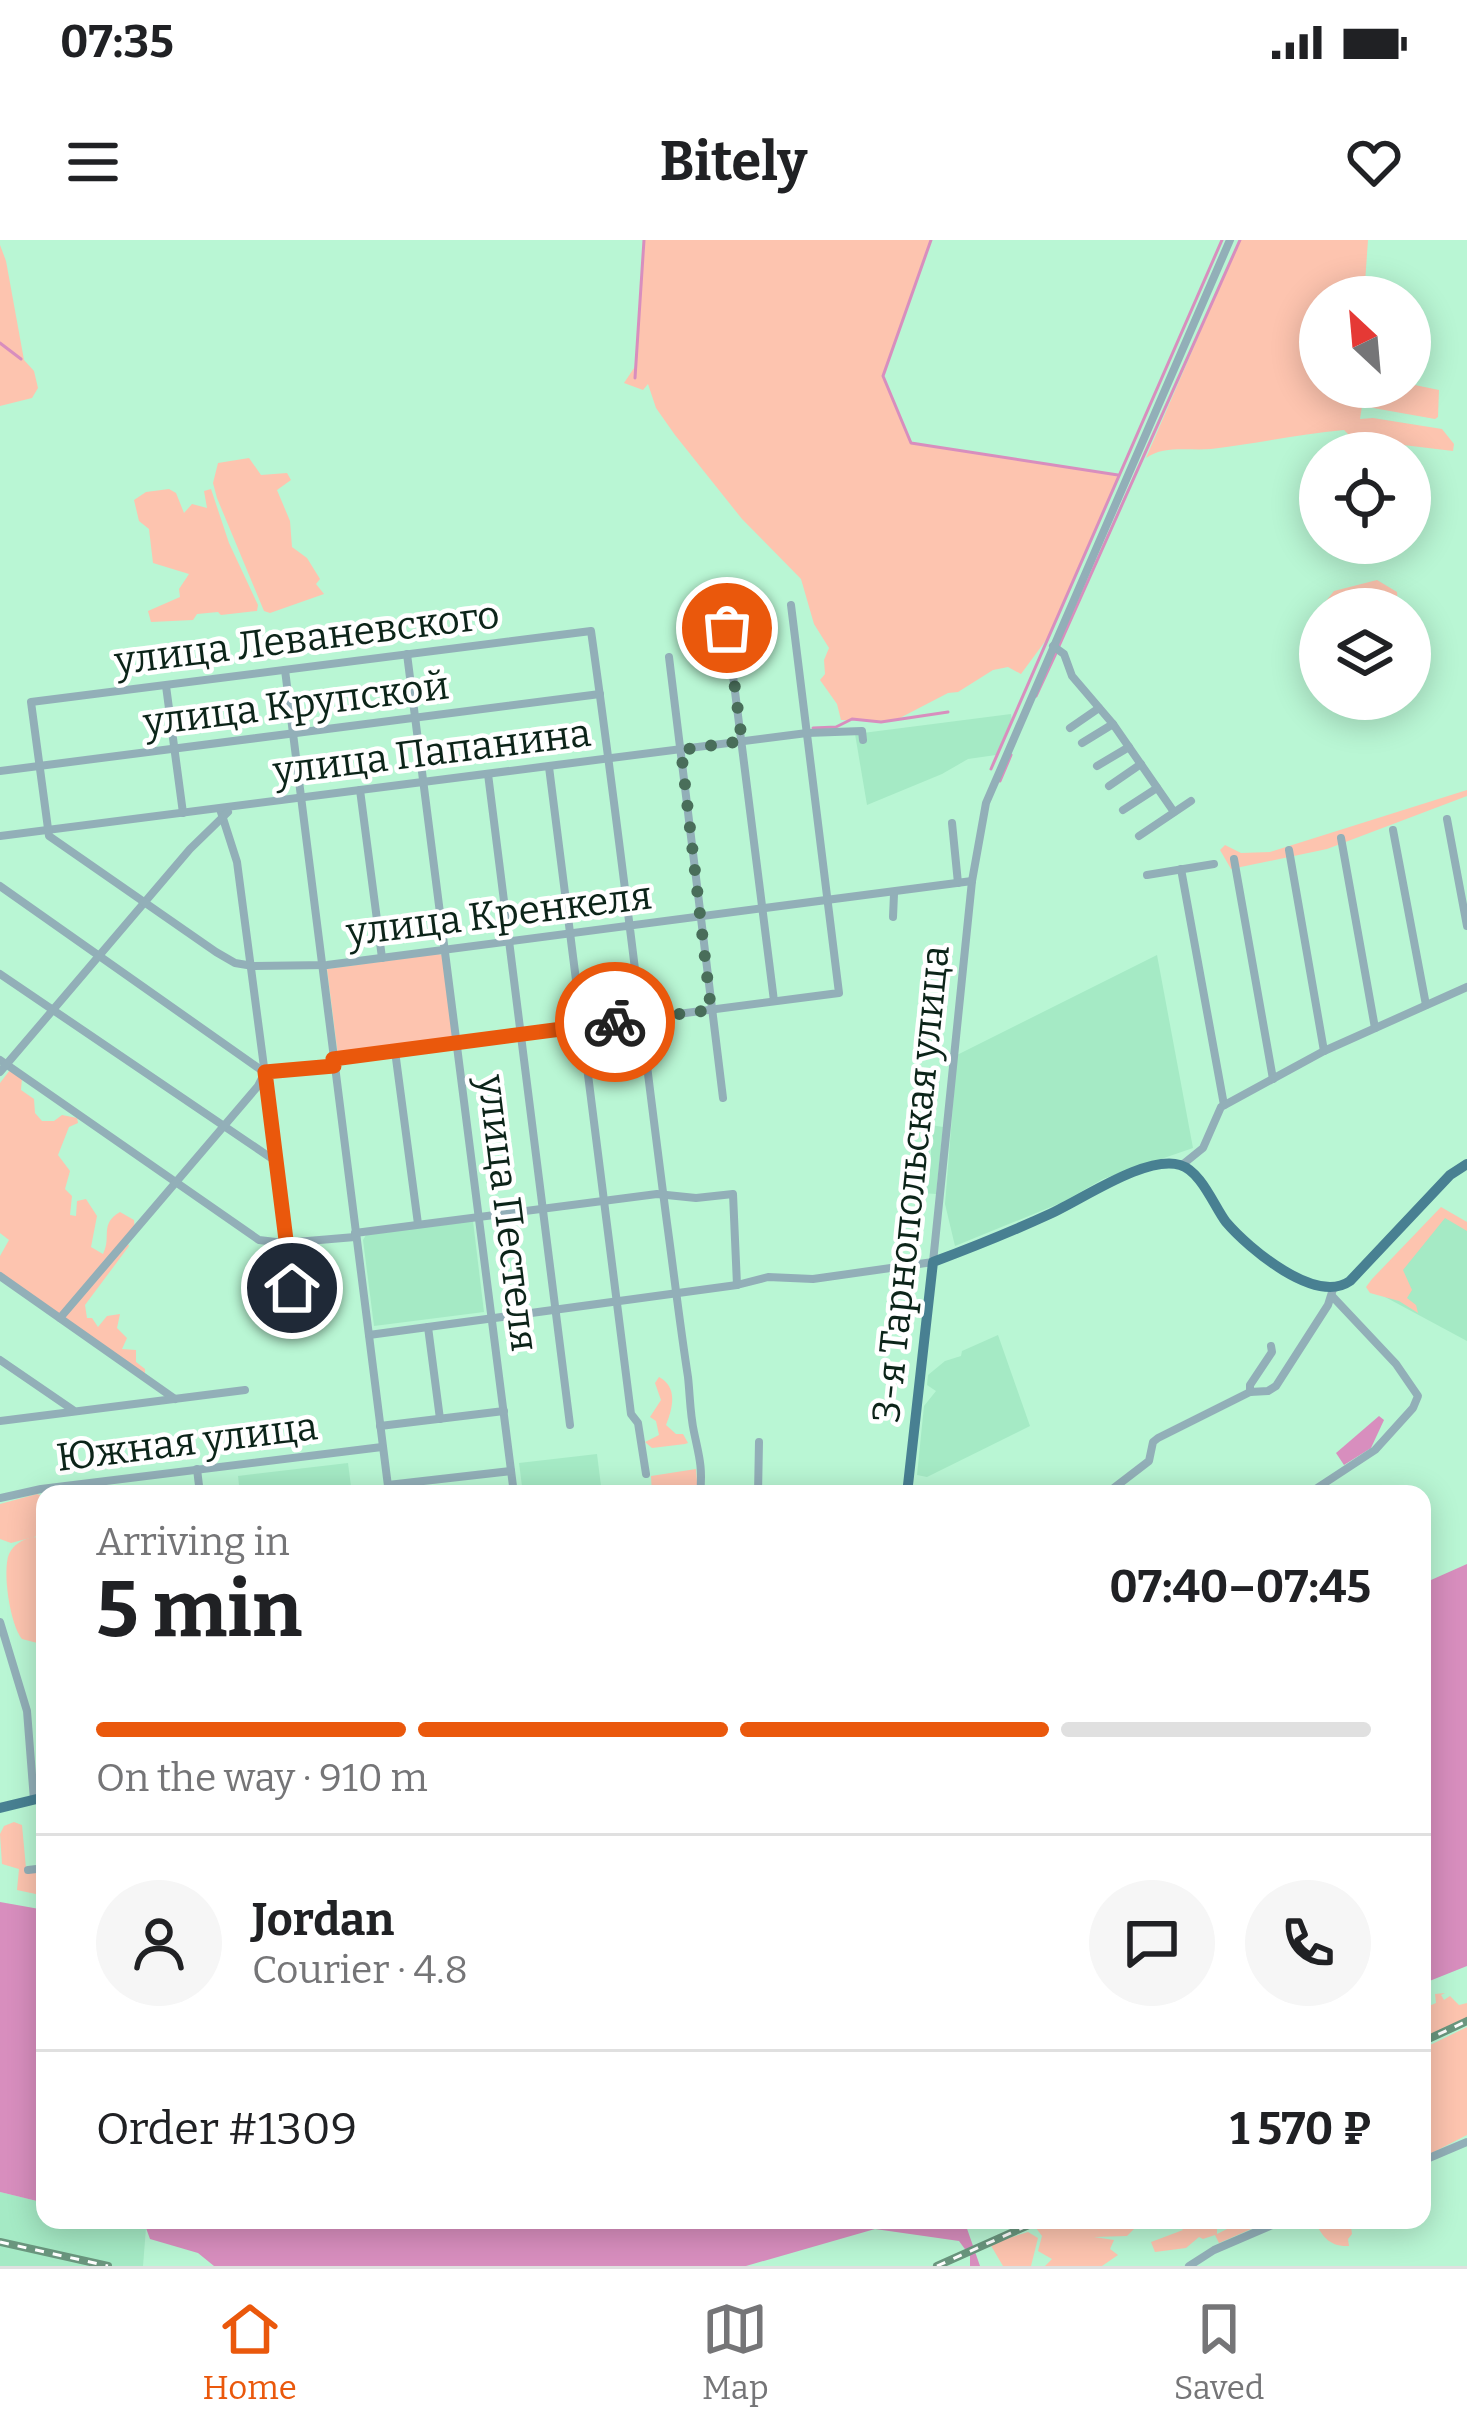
<!DOCTYPE html>
<meta charset="utf-8">
<style>
body{margin:0;font-family:Bitter,serif;background:#f6f6f6;color:#202124;height:100vh;display:flex;flex-direction:column;font-size:45px;white-space:nowrap}
*{box-sizing:border-box;margin:0}
p{font-size:39px;color:#757577}
.icon{flex:none;width:66px;height:66px;fill:none;stroke:currentColor;stroke-width:2;stroke-linecap:round;stroke-linejoin:round}
.map{position:relative;flex:1;overflow:hidden}
.details{position:absolute;left:36px;top:1245px;width:1395px;height:744px;display:flex;flex-direction:column;background:#fff;border-radius:24px;box-shadow:0 6px 30px #0003}
.details>*{flex:none}
.needle{width:78px;rotate:334deg}
.fabs{position:absolute;left:1299px;top:36px;display:grid;gap:24px}
.fabs a{display:grid;place-items:center;width:132px;height:132px;border-radius:50%;background:#fff;box-shadow:0 6px 30px #0003;font-size:60px}
.pin{position:absolute;display:grid;place-items:center;width:102px;height:102px;color:#fff;margin:-51px;border:6px solid #fff;border-radius:50%;box-shadow:0 3px 12px #0007}
.courier{position:absolute;display:grid;place-items:center;width:120px;height:120px;margin:-60px;border:9px solid #ea580c;border-radius:50%;background:#fff;color:#222;box-shadow:0 3px 15px #0007}
.overview em{font-style:normal;font-weight:700}
.overview div{display:flex;flex-direction:column-reverse}
.overview{display:flex;align-items:center;justify-content:space-between;height:204px;padding:0 60px}
h1{font-size:78px;font-weight:700;line-height:90px}
.bar{display:grid;grid-template-columns:repeat(4,1fr);gap:18px 12px;align-content:center;height:144px;padding:0 60px}
.bar i{height:15px;border-radius:9px;background:#e0e0e0}
.bar .active{background:#ea580c}
.bar p{grid-column:span 4}
.line{display:flex;align-items:center;gap:30px;padding:0 60px;border-top:3px solid #e0e0e0}
.line div{flex:1}
.round{display:grid;place-items:center;flex:none;width:126px;height:126px;border-radius:63px;background:#f6f6f6}
.status{display:flex;justify-content:space-between;align-items:center;height:84px;padding:0 60px;background:#fff;direction:ltr}
.status svg{height:33px;fill:currentColor}
header{display:flex;justify-content:space-between;align-items:center;height:156px;padding:0 60px;background:#fff;font-size:54px;font-weight:700}
.tabs{display:flex;justify-content:space-around;align-items:center;height:168px;border-top:3px solid #e0e0e0;background:#fff;font-size:33px;color:#757577}
.tabs a{display:grid;justify-items:center;gap:6px}
.tabs .active{color:#ea580c}
.map>svg:first-child{display:block}
</style>
<div class="status"><b>07:35</b><svg viewBox="0 0 49 12"><path d="M0 12V9h3v3zM5 12V6h3v6zM10 12V3h3v9zM15 12V0h3v12zM26 1h20v11H26zM47 4h2v5h-2z"/></svg></div>
<header><svg class="icon" aria-label="menu" viewBox="0 0 24 24"><path d="M4 6h16M4 12h16M4 18h16"/></svg>Bitely<svg class="icon" aria-label="heart" viewBox="0 0 24 24"><path d="M12 20l-8-8c-3-5 5-10 8-4 3-6 11-1 8 4z"/></svg></header>
<div class="map">
<svg width="1467" height="2026" viewBox="0 0 1467 2026">
<rect width="100%" height="100%" fill="#b9f6d4"/>
<g fill="#a5eac5">
<polygon points="1011,474 1012,482 996,515 968,519 942,534 867,565 855,494"/>
<polygon points="1157,715 1193,908 1103,939 1063,962 955,1006 945,964 957,815"/>
<polygon points="931,885 943,887 936,954 907,952 906,916 931,916"/>
<polygon points="1443,974 1467,986 1467,1101 1374,1051"/>
<polygon points="473,981 484,1072 374,1086 363,1000 366,995"/>
<polygon points="998,1095 1030,1186 927,1237 917,1235 924,1166 936,1151 927,1145 928,1135 945,1121 961,1116 962,1111"/>
<polygon points="597,1214 602,1254 523,1254 519,1223"/>
<polygon points="348,1223 352,1254 240,1254 238,1236"/>
<polygon points="0,1952 45,1963 45,1980 114,1980 146,1988 143,2026 0,2026"/>
</g>
<g fill="#fdc4af">
<polygon points="644,0 931,0 883,136 911,203 1119,235 1049,396 1021,434 1008,427 993,430 958,452 948,453 894,481 841,480 837,464 820,440 825,434 824,420 829,408 814,384 801,339 742,279 675,195 656,168 648,144 643,150 624,143 636,125"/>
<path d="M1240 0H1368L1364 57H1320V147L1410 144 1439 150 1438 177 1435 179 1362 166 1360 179 1373 178 1442 189 1454 204 1453 211 1370 201 1360 193 1357 213H1350L1349 195 1344 190C1299 194 1256 204 1211 209 1189 211 1164 205 1146 218Z"/>
<polygon points="0,5 6,21 24,120 34,131 38,148 32,158 0,166"/>
<polygon points="249,218 261,235 287,233 291,240 277,250 290,281 292,307 307,318 320,339 316,344 324,354 270,373 264,371 217,258 213,243 218,223"/>
<polygon points="169,249 176,253 184,273 192,264 207,268 204,251 211,249 229,303 258,365 257,371 221,375 218,372 197,374 193,380 151,382 148,371 180,357 179,349 189,334 153,323 149,289 139,281 134,260 146,252"/>
<polygon points="1377,340 1397,352 1398,369 1320,369 1318,387 1314,376 1334,351"/>
<polygon points="1467,550 1467,556 1327,609 1231,629 1220,610 1225,605 1241,613 1270,612"/>
<polygon points="438,714 442,715 453,799 338,816 327,729"/>
<path d="M10 830 22 838 21 850 34 859 35 873 42 881H54L62 875 77 878 78 883 69 887 58 915 70 931 65 949 72 956 70 975 76 976 77 961 86 959 97 976 91 1007 103 1014C112 997 99 984 120 972L134 980 135 992 126 1000 129 1006 85 1065 87 1078H92L98 1087 107 1076 120 1074 117 1088 127 1098 122 1109 136 1110V1122L145 1129V1136L0 1032V1016L9 1000 0 993V843Z"/>
<polygon points="1441,967 1467,982 1467,991 1445,978 1403,1030 1412,1050 1407,1058 1416,1065 1418,1073 1399,1061 1370,1053 1366,1047 1372,1039"/>
<path d="M659 1137C678 1147 673 1168 666 1185L676 1194H683L688 1203 685 1204 652 1208 645 1202 659 1195 656 1181 650 1177 661 1160 655 1143Z"/>
<polygon points="696,1229 698,1254 652,1254 651,1236"/>
<polygon points="37,1254 45,1257 45,1294 11,1303 0,1299 0,1264"/>
<path d="M32 1297 45 1298V1405L22 1399C10 1385 2 1331 9 1314 14 1304 22 1300 32 1297Z"/>
<polygon points="14,1582 22,1585 26,1628 45,1631 45,1656 17,1650 19,1629 2,1624 0,1594 4,1586"/>
<polygon points="1445,1753 1441,1755 1444,1760 1450,1756 1459,1765 1467,1763 1467,1778 1422,1799 1422,1769 1436,1763 1435,1754"/>
<polygon points="1467,1787 1467,1895 1422,1918 1422,1809"/>
<polygon points="1055,1980 1143,1980 1127,1996 1094,1997 1114,2000 1110,2009 1118,2015 1102,2026 1045,2026 1052,2019 1038,2011 1042,1996 1036,1988"/>
<polygon points="1175,1980 1234,1980 1231,1985 1217,1989 1217,1994 1245,1980 1272,1980 1219,2003 1215,1995 1203,1999 1199,1997 1186,2008 1155,2012 1151,2002 1183,1990"/>
<path d="M1314 1980H1350L1352 1994 1348 1999 1349 2006C1329 2007 1322 1996 1314 1980Z"/>
<polygon points="1028,1992 1038,1998 1031,2026 1003,2026 990,2004"/>
</g>
<g fill="#d88ebe">
<polygon points="1379,1176 1384,1180 1371,1208 1344,1225 1336,1213"/>
<polygon points="1467,1324 1467,1726 1422,1744 1422,1344"/>
<polygon points="0,1662 45,1670 45,1963 0,1952"/>
<polygon points="114,1980 964,1980 980,2026 970,2026 970,2016 959,2001 875,1989 746,2026 214,2026 198,2013 150,1999 146,1988"/>
</g>
<g fill="none" stroke-linecap="round" stroke-linejoin="round">
<g stroke="#d88ebe" stroke-width="3">
<polyline points="931,0 883,136 911,203 1118,235"/>
<polyline points="0,103 21,119"/>
<polyline points="635,138 644,0"/>
<polyline points="1059,406 1240,0"/>
<polyline points="1036,456 1056,413"/>
<polyline points="813,488 836,487 852,479 881,482 948,472"/>
<polyline points="991,529 1222,0"/>
<polyline points="1000,541 1011,515"/>
</g>
<g stroke="#92afb8" stroke-width="8">
<polyline points="727,388 774,761"/>
<polyline points="1053,406 1064,414 1072,436 1113,484 1174,572"/>
<polyline points="407,414 514,1254"/>
<polyline points="669,417 723,858"/>
<polyline points="285,430 389,1254"/>
<polyline points="166,446 183,573"/>
<polyline points="1070,488 1099,468"/>
<polyline points="1082,503 1113,484"/>
<polyline points="1097,526 1129,507"/>
<polyline points="549,527 631,1174 638,1183 646,1234"/>
<polyline points="0,531 600,454"/>
<polyline points="488,534 570,1185"/>
<polyline points="1109,546 1141,524"/>
<polyline points="360,550 382,718"/>
<polyline points="220,569 237,622 299,1093"/>
<polyline points="1123,570 1157,548"/>
<polyline points="1447,579 1467,686"/>
<polyline points="952,583 958,643"/>
<polyline points="1393,590 1426,765"/>
<polyline points="0,596 807,493 862,491 863,500"/>
<polyline points="1139,596 1191,561"/>
<polyline points="1341,598 1375,788"/>
<polyline points="1289,610 1324,811"/>
<polyline points="1234,619 1273,839"/>
<polyline points="1181,629 1224,865"/>
<polyline points="1147,635 1214,624"/>
<polyline points="0,646 264,832"/>
<polyline points="893,677 894,654"/>
<polyline points="0,734 274,920"/>
<polyline points="395,811 418,984"/>
<polyline points="333,819 839,753 791,365"/>
<polyline points="0,820 259,1000 284,1003 355,997"/>
<polyline points="0,832 190,609 228,572"/>
<polyline points="265,832 334,826"/>
<polyline points="1182,925 1203,908 1221,867 1324,811 1467,747"/>
<polyline points="355,993 657,954 696,958 733,954 737,1045"/>
<polyline points="0,1036 175,1159"/>
<polyline points="60,1078 258,846 264,834"/>
<polyline points="428,1087 440,1179"/>
<polyline points="369,1095 737,1045 768,1037 813,1039 933,1022 972,641 986,563 1230,0"/>
<polyline points="0,1120 73,1170"/>
<polyline points="1250,1152 1250,1145 1272,1112 1271,1106"/>
<polyline points="0,1181 245,1150"/>
<polyline points="380,1186 504,1171"/>
<polyline points="197,1229 200,1254"/>
<polyline points="388,1245 511,1231"/>
<path d="M700 1254C703 1227 699 1216 694 1192 690 1174 690 1155 688 1137 680 1086 674 1034 667 983 641 785 619 588 591 391L31 462 49 596 216 712 235 723 253 726 327 725 972 641"/>
<polyline points="758,1254 759,1202"/>
<polyline points="1106,1254 1149,1221 1153,1202 1158,1198 1250,1152 1268,1151 1276,1146 1328,1065 1333,1049"/>
<polyline points="1308,1254 1375,1210 1413,1168 1418,1156 1396,1124 1332,1056"/>
<polyline points="0,1258 41,1249 382,1207"/>
<polyline points="0,1382 27,1471 34,1560"/>
<polyline points="28,1630 45,1628"/>
<polyline points="1422,1921 1467,1902"/>
<polyline points="1189,2026 1214,2010 1284,1980"/>
</g>
<g stroke="#488092" stroke-width="10">
<path d="M907 1254 933 1022C973 1007 1013 991 1052 973 1083 959 1146 915 1180 925 1201 931 1214 966 1226 982 1249 1009 1316 1065 1350 1041L1450 935 1467 924"/>
<polyline points="0,1568 45,1557"/>
</g>
<g stroke="#6a967e" stroke-width="8">
<g id="rail">
<polyline points="1422,1802 1467,1781"/>
<polyline points="0,2002 108,2026"/>
<polyline points="937,2026 1040,1980"/>
</g>
</g>
<use href="#rail" stroke="#fff" stroke-width="3" stroke-dasharray="9" stroke-linecap="butt"/>
</g>
<g fill="none" stroke-linecap="round" stroke-linejoin="round">
<polyline stroke="#496e5a" stroke-width="12" stroke-dasharray="0 21.6" points="615,782 711,770 681,510 742,501 727,388"/>
<polyline stroke="#ea580c" stroke-width="15" points="292,1048 265,832 334,826 333,819 615,782"/>
</g>
<g text-anchor="middle" stroke-width="9" stroke-linejoin="round" paint-order="stroke">
<g font-size="39" fill="#0c2419" stroke="#fff">
<text transform="translate(307 397) rotate(-7)" y="14">улица Леваневского</text>
<text transform="translate(296 463) rotate(-7)" y="14">улица Крупской</text>
<text transform="translate(432 511) rotate(-7)" y="14">улица Папанина</text>
<text transform="translate(499 673) rotate(-7)" y="14">улица Кренкеля</text>
<text transform="translate(910 944) rotate(-84)" y="14">3-я Тарнопольская улица</text>
<text transform="translate(509 973) rotate(83)" y="14">улица Пестеля</text>
<text transform="translate(187 1201) rotate(-7)" y="14">Южная улица</text>
</g>
</g>
</svg>
<div class="fabs">
<a><svg class="needle" viewBox="-14 -14 28 28"><path d="M0-13l5 13h-10z" fill="#e53935"/><path d="M0 13l5-13h-10z" fill="#757577"/></svg></a>
<a><svg class="icon" aria-label="locate" viewBox="0 0 24 24"><circle cx="12" cy="12" r="6"/><path d="M12 2v4M12 18v4M2 12h4M18 12h4"/></svg></a>
<a><svg class="icon" aria-label="layers" viewBox="0 0 24 24"><path d="M12 4l9 5-9 5-9-5zM3 14l9 5 9-5"/></svg></a>
</div>
<div class="pin" style="left:727px;top:388px;background:#ea580c"><svg class="icon" aria-label="bag" viewBox="0 0 24 24"><path d="M5 8h14l-1 12H6zM9 8a3 3 0 0 1 6 0"/></svg></div>
<div class="pin" style="left:292px;top:1048px;background:#1f2937"><svg class="icon" aria-label="home" viewBox="0 0 24 24"><path d="M3 11l9-7 9 7M6 9v11h12V9"/></svg></div>
<div class="courier" style="left:615px;top:782px"><svg class="icon" aria-label="bike" viewBox="0 0 24 24"><circle cx="6" cy="16" r="4"/><circle cx="18" cy="16" r="4"/><path d="M6 16l4-8h5l3 8M10 8l3 8H6M13 5h3"/></svg></div>
<section class="details">
<div class="overview"><div><h1>5 min</h1><p>Arriving in</p></div><em>07:40–07:45</em></div>
<div class="bar"><i class="active"></i><i class="active"></i><i class="active"></i><i></i><p>On the way · 910 m</p></div>
<div class="line" style="height:216px"><a class="round"><svg class="icon" aria-label="person" viewBox="0 0 24 24"><circle cx="12" cy="8" r="4"/><path d="M4 21q1-7 8-7t8 7"/></svg></a><div><b>Jordan</b><p>Courier · 4.8</p></div><a class="round"><svg class="icon" aria-label="chat" viewBox="0 0 24 24"><path d="M4 5h16v11H9l-5 4z"/></svg></a><a class="round"><svg class="icon" aria-label="phone" viewBox="0 0 24 24"><path d="M5 4h4l2 5-3 2q2 4 5 5l2-3 5 2v4C11 20 4 13 5 4z"/></svg></a></div>
<div class="line" style="height:156px"><div>Order #1309</div><b>1 570 ₽</b></div>
</section>
</div>
<nav class="tabs">
<a class="active"><svg class="icon" aria-label="home" viewBox="0 0 24 24"><path d="M3 11l9-7 9 7M6 9v11h12V9"/></svg>Home</a>
<a><svg class="icon" aria-label="map" viewBox="0 0 24 24"><path d="M3 6l6-2 6 2 6-2v14l-6 2-6-2-6 2zM9 4v14M15 6v14"/></svg>Map</a>
<a><svg class="icon" aria-label="saved" viewBox="0 0 24 24"><path d="M7 4h10v16l-5-4-5 4z"/></svg>Saved</a>
</nav>
